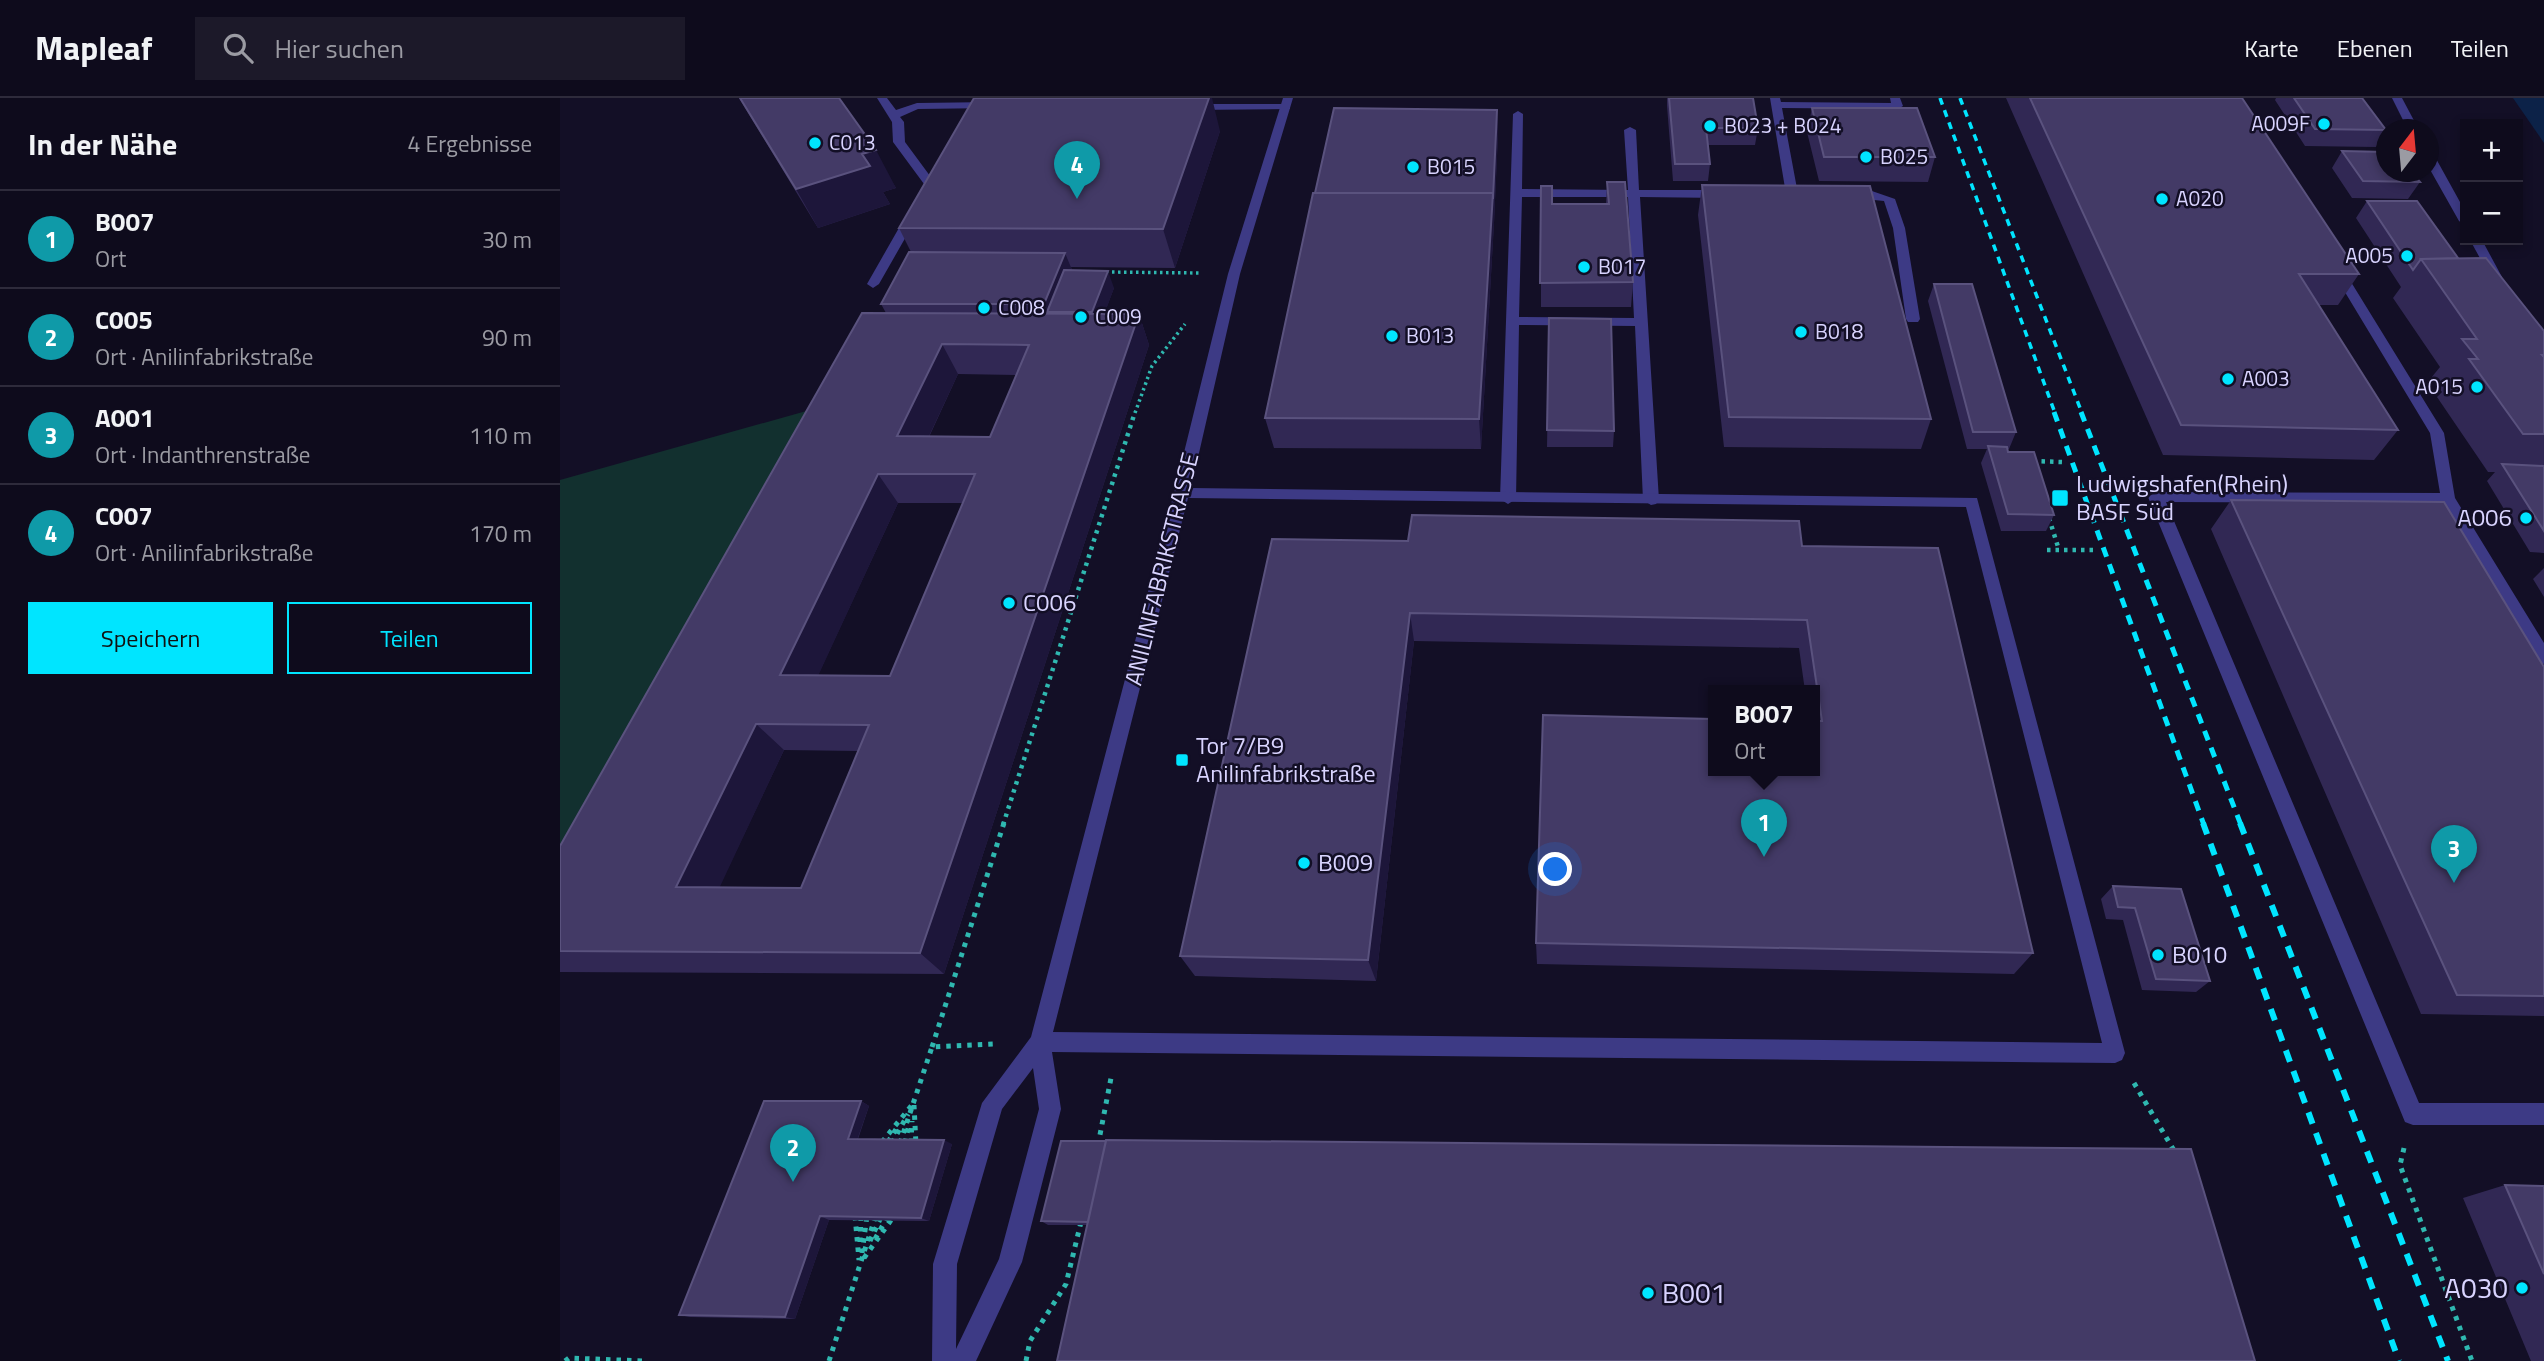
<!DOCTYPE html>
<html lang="de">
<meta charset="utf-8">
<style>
:root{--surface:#0e0b1c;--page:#1c1929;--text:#f1f3f6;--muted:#9b9ba3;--line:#2e2b3b;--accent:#00e5ff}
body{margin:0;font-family:"Titillium Web",sans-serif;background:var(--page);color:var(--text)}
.controls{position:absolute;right:21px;top:21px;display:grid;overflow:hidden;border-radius:0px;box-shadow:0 4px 10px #0003}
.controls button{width:63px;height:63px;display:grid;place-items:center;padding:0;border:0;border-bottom:2px solid var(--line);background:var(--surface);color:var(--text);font:35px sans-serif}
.compass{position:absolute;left:1816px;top:21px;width:63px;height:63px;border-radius:50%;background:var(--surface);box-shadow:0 4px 10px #0003;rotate:16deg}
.you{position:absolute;left:996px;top:772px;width:24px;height:24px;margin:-18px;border:5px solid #fff;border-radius:50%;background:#1a73e8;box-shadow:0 0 0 10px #1a73e833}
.badge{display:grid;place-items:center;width:46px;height:46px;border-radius:50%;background:var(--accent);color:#fff;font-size:23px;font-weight:700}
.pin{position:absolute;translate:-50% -58px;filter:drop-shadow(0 2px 4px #0008)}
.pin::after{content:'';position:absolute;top:37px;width:24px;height:21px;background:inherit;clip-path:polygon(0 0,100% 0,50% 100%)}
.popup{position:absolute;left:1148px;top:587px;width:112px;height:91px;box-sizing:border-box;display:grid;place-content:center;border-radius:0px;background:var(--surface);filter:drop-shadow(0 2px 5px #0005);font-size:23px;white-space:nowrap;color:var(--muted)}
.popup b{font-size:26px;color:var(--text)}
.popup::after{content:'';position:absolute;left:50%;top:100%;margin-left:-14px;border:14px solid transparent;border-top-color:var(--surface)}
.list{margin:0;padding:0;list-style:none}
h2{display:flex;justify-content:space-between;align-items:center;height:91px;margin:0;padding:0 28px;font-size:30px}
h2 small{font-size:23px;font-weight:400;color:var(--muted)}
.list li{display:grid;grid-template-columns:46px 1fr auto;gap:21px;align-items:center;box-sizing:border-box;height:98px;padding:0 28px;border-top:2px solid var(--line)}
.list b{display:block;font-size:26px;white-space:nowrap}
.list p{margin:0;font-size:23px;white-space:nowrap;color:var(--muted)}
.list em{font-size:23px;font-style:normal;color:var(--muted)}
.actions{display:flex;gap:14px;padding:21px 28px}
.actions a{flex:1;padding:16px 0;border:2px solid var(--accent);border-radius:0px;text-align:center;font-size:24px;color:var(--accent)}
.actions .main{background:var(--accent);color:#111}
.icon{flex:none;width:38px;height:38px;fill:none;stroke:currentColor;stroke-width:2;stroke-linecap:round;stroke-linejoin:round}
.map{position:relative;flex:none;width:1984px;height:1263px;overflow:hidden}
header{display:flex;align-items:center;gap:42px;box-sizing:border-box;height:98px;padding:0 35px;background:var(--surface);border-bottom:2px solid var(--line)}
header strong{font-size:33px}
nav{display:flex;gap:38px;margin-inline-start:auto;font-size:24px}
.search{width:490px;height:63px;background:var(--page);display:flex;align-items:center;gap:18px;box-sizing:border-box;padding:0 24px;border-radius:0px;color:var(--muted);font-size:26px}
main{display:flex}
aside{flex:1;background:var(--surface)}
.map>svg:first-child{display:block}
</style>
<header>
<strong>Mapleaf</strong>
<div class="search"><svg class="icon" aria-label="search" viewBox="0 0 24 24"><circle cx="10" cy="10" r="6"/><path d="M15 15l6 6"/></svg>Hier suchen</div>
<nav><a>Karte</a><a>Ebenen</a><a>Teilen</a></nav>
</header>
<main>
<aside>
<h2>In der Nähe<small>4 Ergebnisse</small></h2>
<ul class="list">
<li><span class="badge" style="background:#0f9aa8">1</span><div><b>B007</b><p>Ort</p></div><em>30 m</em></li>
<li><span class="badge" style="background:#0f9aa8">2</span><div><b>C005</b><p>Ort · Anilinfabrikstraße</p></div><em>90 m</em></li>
<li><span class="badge" style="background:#0f9aa8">3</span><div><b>A001</b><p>Ort · Indanthrenstraße</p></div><em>110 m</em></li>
<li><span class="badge" style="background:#0f9aa8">4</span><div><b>C007</b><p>Ort · Anilinfabrikstraße</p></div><em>170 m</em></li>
</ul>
<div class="actions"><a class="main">Speichern</a><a>Teilen</a></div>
</aside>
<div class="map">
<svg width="1984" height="1263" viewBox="0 0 1984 1263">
<rect width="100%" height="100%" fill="#130f26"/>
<path fill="#12302f" d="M 257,310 L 0,777 L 0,382 Z"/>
<path fill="#0c2248" d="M 1953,0 L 1984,0 L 1984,45 Z"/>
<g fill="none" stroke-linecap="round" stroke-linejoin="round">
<path stroke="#2fb8b0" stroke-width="3.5" stroke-dasharray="2.5 3.5" stroke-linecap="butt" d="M 546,174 L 642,175
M 575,315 L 592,268 L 625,226"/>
<path stroke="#2fb8b0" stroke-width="4.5" stroke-dasharray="3.5 5" stroke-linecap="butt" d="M 1473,363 L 1502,364
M 1489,420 L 1499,452
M 1487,452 L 1533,452
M 443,727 L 575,314"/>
<path stroke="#2fb8b0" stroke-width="5" stroke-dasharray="4.5 6" stroke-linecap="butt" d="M 372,949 L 444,725
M 1574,985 L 1616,1056
M 354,1007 L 356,1047
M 322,1044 L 352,1007
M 328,1044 L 338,1028
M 332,1045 L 348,1016
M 340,1045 L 372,949 L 433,946
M 345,1045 L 349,1026
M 351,1045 L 352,1023
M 538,1047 L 551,980
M 1844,1050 L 1840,1067 L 1912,1263
M 295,1118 L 299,1162
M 315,1141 L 328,1118
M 310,1143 L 321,1119
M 300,1144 L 301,1118
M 302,1155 L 307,1118
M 304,1160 L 334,1118
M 5,1263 L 9,1260 L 85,1263
M 269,1263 L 316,1117
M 466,1263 L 470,1243 L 506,1186 L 521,1124"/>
<path fill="#3d3a85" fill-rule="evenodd" d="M 317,0 L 327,0 L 336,12 L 357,5 L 434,4 L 439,7 L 434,10 L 358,11 L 340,19 L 344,24 L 345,44 L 376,86 L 319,186 L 313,190 L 307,186 L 364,86 L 333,44 L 332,24 Z
M 1210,0 L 1220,0 L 1221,4 L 1331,5 L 1330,0 L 1340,0 L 1343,8 L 1338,11 L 1222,10 L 1238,96 L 1232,100 L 1226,96 Z
M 726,6 L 730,7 L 730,11 L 630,12 L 625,9 L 630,6 Z
M 958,13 L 963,16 L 962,91 L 1068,92 L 1064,32 L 1070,29 L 1076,32 L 1079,92 L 1162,92 L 1168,96 L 1162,100 L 1080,99 L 1099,402 L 1096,406 L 1091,407 L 1083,402 L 1075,228 L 959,227 L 956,401 L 948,406 L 940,401 L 953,16 ZM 962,99 L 1068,99 L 1074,220 L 959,219 Z
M 1288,92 L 1309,92 L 1335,101 L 1345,130 L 1360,221 L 1358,224 L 1348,224 L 1346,221 L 1333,130 L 1324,103 L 1284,99 L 1284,93 Z"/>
<path fill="#3d3a85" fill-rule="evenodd" d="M 723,0 L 733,0 L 680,176 L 631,390 L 1417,400 L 1565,955 L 1562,962 L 1555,965 L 492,954 L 501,1011 L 462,1164 L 416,1263 L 372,1263 L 373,1166 L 422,1005 L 471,939 L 614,395 L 668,176 ZM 628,400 L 1406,409 L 1542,945 L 493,934 ZM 473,970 L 479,1011 L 439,1161 L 396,1251 L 397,1166 L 442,1011 Z
M 1832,0 L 1842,0 L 1859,32 L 1848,32 Z
M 1868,54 L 1874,57 L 1905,113 L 1905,127 L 1899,123 L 1868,68 Z
M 1910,142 L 1922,142 L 1942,179 L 1940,182 L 1932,182 Z
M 1777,167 L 1783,171 L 1884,335 L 1895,400 L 1984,545 L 1984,566 L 1978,564 L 1884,405 L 1606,404 L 1859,1005 L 1984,1005 L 1984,1027 L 1853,1027 L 1845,1024 L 1588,399 L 1596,394 L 1880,395 L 1870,335 L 1771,171 Z"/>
<path stroke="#00e5ff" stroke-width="3.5" stroke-dasharray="7 6" stroke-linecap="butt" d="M 1380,0 L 1495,315
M 1400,0 L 1522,315"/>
<path stroke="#00e5ff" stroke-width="5" stroke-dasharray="10 8" stroke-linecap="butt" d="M 1494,314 L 1644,727
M 1521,314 L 1681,727"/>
<path stroke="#00e5ff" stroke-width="6" stroke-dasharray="12 10" stroke-linecap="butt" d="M 1643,725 L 1839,1263
M 1680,725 L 1888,1263"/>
</g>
<path fill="#312854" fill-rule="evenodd" d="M 179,0 L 279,0 L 336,90 L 323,94 L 330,106 L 258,130 Z
M 1107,0 L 1193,0 L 1198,30 L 1195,47 L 1148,47 L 1150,66 L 1148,83 L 1113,83 L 1107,8 Z
M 1446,0 L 1682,0 L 1799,176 L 1778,207 L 1759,207 L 1838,332 L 1814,362 L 1603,357 Z
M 1716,0 L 1802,0 L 1826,32 L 1816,49 L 1745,48 L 1715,2 Z
M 1252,10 L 1375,59 L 1368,84 L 1259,83 L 1247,34 Z
M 937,12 L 938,36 L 934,125 L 921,351 L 714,350 L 705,320 L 755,95 Z
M 660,33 L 615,170 L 511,169 L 512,172 L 554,190 L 544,216 L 579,216 L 589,247 L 384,876 L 0,874 L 0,748 L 326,215 L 321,206 L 351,154 L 339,130 ZM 398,276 L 456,277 L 430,339 L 369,339 ZM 338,405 L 403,405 L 330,578 L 258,577 ZM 224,652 L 298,653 L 241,790 L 159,789 Z
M 1782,53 L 1860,84 L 1848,101 L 1792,100 L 1772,70 Z
M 1047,84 L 1073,184 L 1071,209 L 981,209 L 981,88 L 992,106 L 1046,106 Z
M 1142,87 L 1371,321 L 1361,351 L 1164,349 L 1138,117 Z
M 1807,103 L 1898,160 L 1984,233 L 1984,455 L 1970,454 L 1927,383 L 1935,374 L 1928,374 L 1877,299 L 1882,294 L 1871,280 L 1880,269 L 1833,200 L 1841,189 L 1796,120 Z
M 1374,186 L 1456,334 L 1449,351 L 1447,351 L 1448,354 L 1494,417 L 1486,433 L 1441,433 L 1421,365 L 1427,351 L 1407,351 L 1368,203 Z
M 989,220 L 1054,333 L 1053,349 L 987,349 Z
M 1671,402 L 1984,569 L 1984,918 L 1861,916 L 1651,431 Z
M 712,441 L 1242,448 L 1473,855 L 1454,876 L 977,866 L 976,845 L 1255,673 L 1255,593 L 1245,593 L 1239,550 L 854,543 L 816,883 L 635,878 L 620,858 Z
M 1984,470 L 1984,499 L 1973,481 Z
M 1553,788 L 1650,883 L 1636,894 L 1582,892 L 1563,822 L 1546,821 L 1541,801 Z
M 301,1003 L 309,1008 L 298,1041 L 392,1046 L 369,1123 L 269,1122 L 235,1221 L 130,1219 L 119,1217 Z
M 546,1043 L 527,1127 L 488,1127 L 481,1123 Z
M 1945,1087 L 1984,1088 L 1984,1263 L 1971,1263 L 1903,1100 Z"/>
<path fill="#1d163a" d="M 649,0 L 652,0 L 660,33 L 615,170 L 603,131 Z
M 937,12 L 938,36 L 934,125 L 921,351 L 919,321 Z
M 316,52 L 336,90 L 323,94 L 330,106 L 258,130 L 236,91 L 302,56 Z
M 505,155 L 515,179 L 487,214 L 484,206 Z
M 548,173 L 554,190 L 539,231 L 532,214 Z
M 579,216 L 589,247 L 384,876 L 360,855 Z
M 382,246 L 398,276 L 355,368 L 337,338 Z
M 318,376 L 338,405 L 246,604 L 220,577 Z
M 850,515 L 854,543 L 816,883 L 808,862 Z
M 196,626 L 224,652 L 149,812 L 116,789 Z
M 301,1003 L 309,1008 L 296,1045 L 288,1041 Z
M 384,1042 L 392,1046 L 369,1123 L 361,1120 Z
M 260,1118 L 269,1122 L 235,1221 L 225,1219 Z"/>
<path fill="#433a66" stroke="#5a527e" stroke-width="2" fill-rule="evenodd" d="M 180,0 L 279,0 L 316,52 L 302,56 L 310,68 L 236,91 Z
M 414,0 L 649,0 L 603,131 L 339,130 Z
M 1109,0 L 1193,0 L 1198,30 L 1146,30 L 1150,66 L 1115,66 Z
M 1470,0 L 1682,0 L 1799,176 L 1739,176 L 1838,332 L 1621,327 Z
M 1734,0 L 1802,0 L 1826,32 L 1755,31 Z
M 774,10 L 937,12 L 933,101 L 933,95 L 755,95 Z
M 1252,10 L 1357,10 L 1375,59 L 1264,59 Z
M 1782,53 L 1826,54 L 1826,74 L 1852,74 L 1860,84 L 1803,83 Z
M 1047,84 L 1065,84 L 1073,184 L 980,185 L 981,88 L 992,88 L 992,106 L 1049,106 Z
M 1142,87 L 1310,88 L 1371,321 L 1169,319 Z
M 753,95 L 933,95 L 919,321 L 705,320 Z
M 1807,103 L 1857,103 L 1898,160 L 1861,161 L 1853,172 Z
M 349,154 L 505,155 L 484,206 L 321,206 Z
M 1926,160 L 1984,233 L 1984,257 L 1982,257 L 1984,259 L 1984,336 L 1963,336 L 1909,261 L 1918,261 L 1902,241 L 1917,241 L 1861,161 Z
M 504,172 L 548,173 L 532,214 L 487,214 Z
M 1374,186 L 1412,186 L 1456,334 L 1413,334 Z
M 302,215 L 579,216 L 360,855 L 0,853 L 0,748 ZM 382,246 L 469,247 L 430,339 L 337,338 ZM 318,376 L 415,376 L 330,578 L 220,577 ZM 196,626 L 309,627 L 241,790 L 116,789 Z
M 989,220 L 1051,221 L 1054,333 L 987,332 Z
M 1428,348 L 1447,349 L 1448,354 L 1474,354 L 1494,417 L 1448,416 Z
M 1942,366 L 1984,368 L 1984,433 Z
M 1671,402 L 1884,404 L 1984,569 L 1984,898 L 1897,897 Z
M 852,417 L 1239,423 L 1242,448 L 1378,450 L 1473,855 L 976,845 L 983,617 L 1153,621 L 1153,673 L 1255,673 L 1255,623 L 1262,623 L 1247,522 L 850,515 L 808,862 L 620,858 L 712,441 L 848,443 Z
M 1553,788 L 1621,791 L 1650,883 L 1596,881 L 1575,810 L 1558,809 Z
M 204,1003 L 301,1003 L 288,1041 L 384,1042 L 361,1120 L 260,1118 L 225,1219 L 119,1217 Z
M 546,1042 L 1631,1051 L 1695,1263 L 497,1263 Z
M 501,1043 L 546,1043 L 528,1124 L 481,1123 Z
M 1945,1087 L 1984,1088 L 1984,1176 Z"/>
<g fill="#00e5ff" stroke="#130f26" stroke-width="2.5">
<circle cx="1764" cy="26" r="7"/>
<circle cx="1150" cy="28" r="7"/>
<circle cx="255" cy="45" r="7"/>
<circle cx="1306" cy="59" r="7"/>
<circle cx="853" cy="69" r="7"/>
<circle cx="1602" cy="101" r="7"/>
<circle cx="1847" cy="158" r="7"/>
<circle cx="1024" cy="169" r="7"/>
<circle cx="424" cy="210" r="7"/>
<circle cx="521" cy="219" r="7"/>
<circle cx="1241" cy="234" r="7"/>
<circle cx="832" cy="238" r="7"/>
<circle cx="1668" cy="281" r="7"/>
<circle cx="1917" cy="289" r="7"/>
<rect x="1491" y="391" width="18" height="18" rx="3.5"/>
<circle cx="1966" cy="420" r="7"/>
<circle cx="449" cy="505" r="7"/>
<rect x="615" y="655" width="14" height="14" rx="3.5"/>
<circle cx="744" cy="765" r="7"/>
<circle cx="1598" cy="857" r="7"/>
<circle cx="1962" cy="1190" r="7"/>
<circle cx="1088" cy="1195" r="7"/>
</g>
<g text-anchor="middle" stroke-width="5" stroke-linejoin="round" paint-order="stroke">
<g font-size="21" fill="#d9d4ff" stroke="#130f26" text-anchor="start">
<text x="1750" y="33" text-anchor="end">A009F</text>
<text x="1164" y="35">B023 + B024</text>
<text x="269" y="52">C013</text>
<text x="1320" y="66">B025</text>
<text x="867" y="76">B015</text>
<text x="1616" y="108">A020</text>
<text x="1833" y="165" text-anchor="end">A005</text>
<text x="1038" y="176">B017</text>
<text x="438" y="217">C008</text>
<text x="535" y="226">C009</text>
<text x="1255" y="241">B018</text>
<text x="846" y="245">B013</text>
<text x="1682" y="288">A003</text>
<text x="1903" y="296" text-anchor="end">A015</text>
</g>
<g font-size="24" fill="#d9d4ff" stroke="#130f26" text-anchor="start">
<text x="1516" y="394">Ludwigshafen(Rhein)<tspan x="1516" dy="28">BASF Süd</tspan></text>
<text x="1952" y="428" text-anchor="end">A006</text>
<text x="463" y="513">C006</text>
<text x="636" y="656">Tor 7/B9<tspan x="636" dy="28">Anilinfabrikstraße</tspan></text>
<text x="758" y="773">B009</text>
<text x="1612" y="865">B010</text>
</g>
<g font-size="24" fill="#d9d4ff" stroke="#130f26">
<text transform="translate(602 471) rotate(-76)" y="8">ANILINFABRIKSTRASSE</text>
</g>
<g font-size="28" fill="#d9d4ff" stroke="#130f26" text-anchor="end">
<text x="1948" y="1200">A030</text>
<text x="1102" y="1205" text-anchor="start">B001</text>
</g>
</g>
</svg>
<div class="controls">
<button>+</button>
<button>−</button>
</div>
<svg class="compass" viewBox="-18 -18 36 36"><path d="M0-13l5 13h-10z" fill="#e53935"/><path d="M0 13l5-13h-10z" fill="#9b9ba3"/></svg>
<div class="you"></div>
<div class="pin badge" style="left:1204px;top:759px;background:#0f9aa8">1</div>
<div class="popup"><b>B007</b>Ort</div>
<div class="pin badge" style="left:233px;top:1084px;background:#0f9aa8">2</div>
<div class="pin badge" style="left:1894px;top:785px;background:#0f9aa8">3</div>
<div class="pin badge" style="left:517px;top:101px;background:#0f9aa8">4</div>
</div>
</main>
